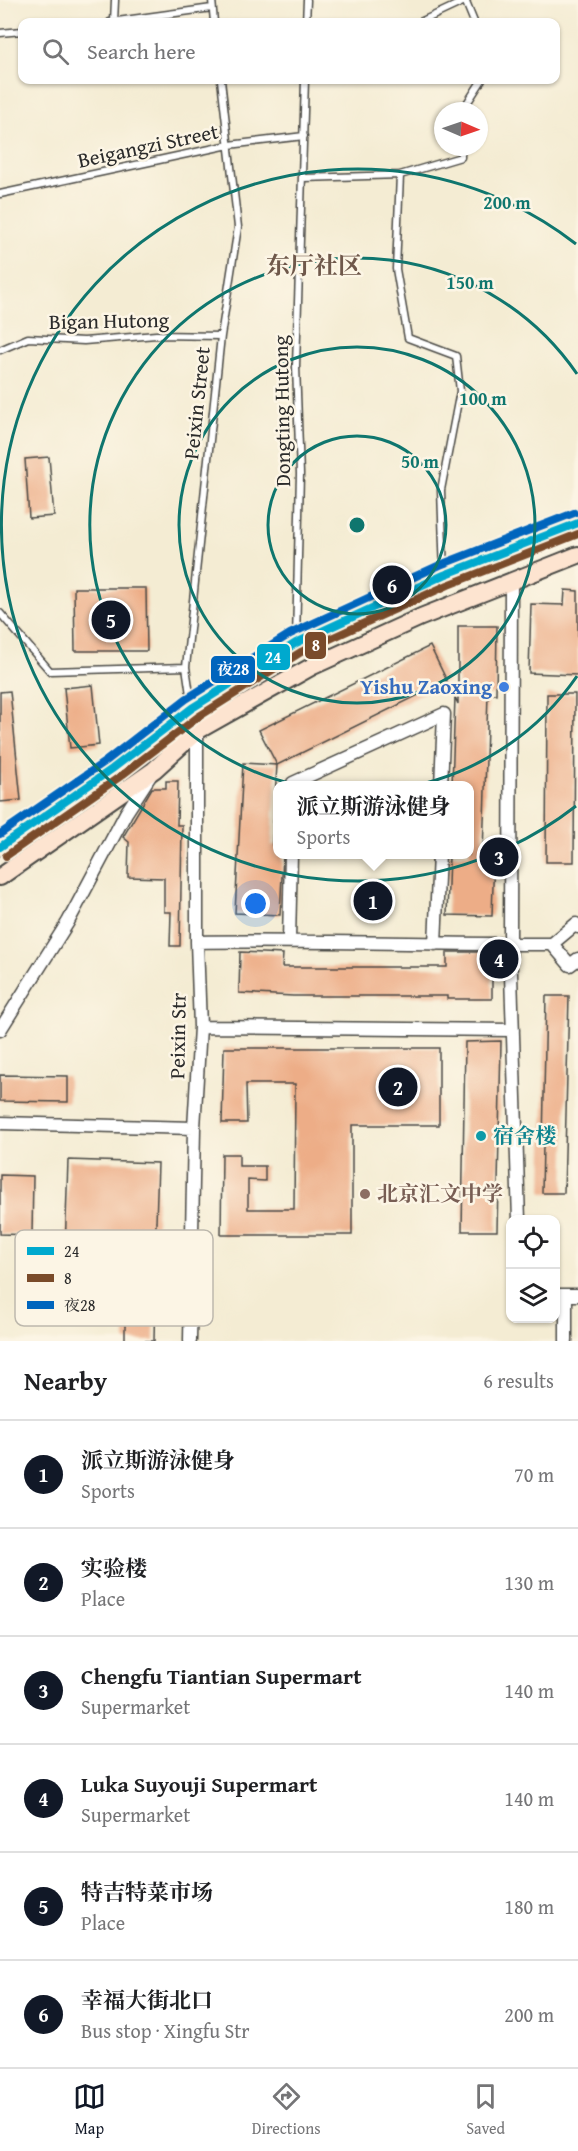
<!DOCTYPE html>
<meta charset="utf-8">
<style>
:root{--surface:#fff;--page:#f6f6f6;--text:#202124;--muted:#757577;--line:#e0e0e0;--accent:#111827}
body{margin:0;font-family:"Gentium Book Plus","Noto Serif SC",serif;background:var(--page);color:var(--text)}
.controls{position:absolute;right:18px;bottom:18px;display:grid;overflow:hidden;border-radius:12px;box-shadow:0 2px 4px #0004}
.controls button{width:54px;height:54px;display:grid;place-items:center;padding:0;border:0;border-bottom:2px solid var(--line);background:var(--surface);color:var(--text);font:30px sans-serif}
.compass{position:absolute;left:434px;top:102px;width:54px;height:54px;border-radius:50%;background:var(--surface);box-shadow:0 2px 4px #0004;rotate:92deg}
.you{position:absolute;left:256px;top:904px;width:21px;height:21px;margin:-15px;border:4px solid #fff;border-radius:50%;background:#1a73e8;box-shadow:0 0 0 9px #1a73e833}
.badge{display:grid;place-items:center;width:39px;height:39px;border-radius:50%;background:var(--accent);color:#fff;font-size:20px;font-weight:700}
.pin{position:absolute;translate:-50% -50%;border:3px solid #fff;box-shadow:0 2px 6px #0006}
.popup{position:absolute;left:273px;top:781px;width:201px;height:78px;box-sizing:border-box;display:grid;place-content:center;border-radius:12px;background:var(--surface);filter:drop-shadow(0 2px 4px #0005);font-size:20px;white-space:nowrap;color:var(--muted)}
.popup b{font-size:22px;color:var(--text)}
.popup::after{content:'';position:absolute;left:50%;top:100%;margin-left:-12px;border:12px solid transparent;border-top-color:var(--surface)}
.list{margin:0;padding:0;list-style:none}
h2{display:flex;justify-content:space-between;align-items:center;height:78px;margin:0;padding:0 24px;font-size:26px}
h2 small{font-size:20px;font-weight:400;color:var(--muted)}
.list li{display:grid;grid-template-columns:39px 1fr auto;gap:18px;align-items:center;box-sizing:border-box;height:108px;padding:0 24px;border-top:2px solid var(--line)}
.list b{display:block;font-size:22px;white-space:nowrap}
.list p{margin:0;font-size:20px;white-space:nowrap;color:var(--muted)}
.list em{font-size:20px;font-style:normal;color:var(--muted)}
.icon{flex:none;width:33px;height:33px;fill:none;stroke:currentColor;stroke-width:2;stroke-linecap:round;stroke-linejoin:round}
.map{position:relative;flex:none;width:578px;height:1341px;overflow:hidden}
.search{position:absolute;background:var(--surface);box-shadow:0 2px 4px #0004;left:18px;right:18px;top:18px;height:66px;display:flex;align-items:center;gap:15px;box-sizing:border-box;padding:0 21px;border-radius:12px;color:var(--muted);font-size:22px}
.sheet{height:726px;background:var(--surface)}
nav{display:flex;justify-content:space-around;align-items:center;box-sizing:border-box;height:84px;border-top:2px solid var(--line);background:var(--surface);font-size:16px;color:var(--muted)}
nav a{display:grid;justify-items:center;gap:3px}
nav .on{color:var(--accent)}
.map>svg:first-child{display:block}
</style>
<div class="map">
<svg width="578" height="1341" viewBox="0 0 578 1341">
<rect width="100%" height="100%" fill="#fcf5e5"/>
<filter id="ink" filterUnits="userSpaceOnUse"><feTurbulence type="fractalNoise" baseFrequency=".0167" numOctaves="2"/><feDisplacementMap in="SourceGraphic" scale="12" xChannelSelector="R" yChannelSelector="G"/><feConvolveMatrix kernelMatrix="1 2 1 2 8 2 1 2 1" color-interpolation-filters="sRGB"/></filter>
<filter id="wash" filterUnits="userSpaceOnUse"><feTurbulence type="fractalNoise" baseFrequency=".008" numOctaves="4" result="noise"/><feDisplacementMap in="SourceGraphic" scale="24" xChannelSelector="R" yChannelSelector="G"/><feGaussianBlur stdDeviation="1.35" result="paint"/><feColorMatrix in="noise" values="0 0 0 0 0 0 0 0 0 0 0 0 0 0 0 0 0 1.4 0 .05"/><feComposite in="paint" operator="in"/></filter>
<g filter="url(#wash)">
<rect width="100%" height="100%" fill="#f4ecd3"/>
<g id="blocks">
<path fill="#edad87" d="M 49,457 L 54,516 L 29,518 L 25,459 Z
M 74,588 L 146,588 L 147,651 L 75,651 Z
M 565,590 L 578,591 L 578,675 L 529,673 L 531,604 L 564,605 Z
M 458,626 L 497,626 L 496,694 L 488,694 L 483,854 L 494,854 L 492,916 L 447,915 L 449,855 L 469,855 L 469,786 L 452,786 L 455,697 L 458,704 Z
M 430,646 L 447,681 L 277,765 L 259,730 Z
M 93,685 L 99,745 L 70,748 L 64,688 Z
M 10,691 L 21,800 L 0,802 L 0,692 Z
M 547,694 L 575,694 L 574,862 L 546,862 Z
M 243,763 L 277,765 L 272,845 L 277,845 L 277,855 L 283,855 L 280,915 L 235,913 Z
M 166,781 L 178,781 L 177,825 L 182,825 L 180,946 L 170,946 L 171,912 L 164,912 L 164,878 L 128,877 L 129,842 L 123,837 L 152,788 L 166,788 Z
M 240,952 L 283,954 L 282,967 L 447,967 L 447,952 L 492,952 L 492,999 L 447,999 L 447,996 L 293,996 L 239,993 Z
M 546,996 L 569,996 L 564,1193 L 542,1193 Z
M 501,1041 L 497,1231 L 462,1231 L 465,1042 Z
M 224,1048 L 439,1048 L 439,1125 L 352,1125 L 352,1235 L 221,1235 L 222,1154 L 239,1154 L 239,1166 L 265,1166 L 265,1181 L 248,1180 L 248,1209 L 294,1209 L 295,1084 L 246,1084 L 247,1123 L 222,1123 Z
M 0,1075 L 68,1076 L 68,1102 L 0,1101 Z
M 68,1160 L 158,1163 L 155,1254 L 65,1251 Z
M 0,1175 L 33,1176 L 32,1235 L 0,1234 Z
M 125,1288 L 155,1289 L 154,1341 L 125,1341 Z"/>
</g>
</g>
<g filter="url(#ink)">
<use href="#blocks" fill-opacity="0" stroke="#494844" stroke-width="1.5"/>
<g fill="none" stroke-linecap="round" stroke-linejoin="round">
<g stroke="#494844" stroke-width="9">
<path id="service" d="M 212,0 L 214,22
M 465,0 L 474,22
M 110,22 L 212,8
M 114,22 L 115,0
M 306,22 L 307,0
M 420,22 L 467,0
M 0,33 L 22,31
M 462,111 L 482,80
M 400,175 L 396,269 L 408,338 L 456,356 L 460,391 L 441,490 L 444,574
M 303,178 L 400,175 L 461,157 L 461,147
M 0,194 L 229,145 L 304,136
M 0,350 L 28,338 L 84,341 L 156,335 L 221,336
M 0,613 L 50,671 L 186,667
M 296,640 L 300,474 L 296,366 L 305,80
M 197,731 L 192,708 L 186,667 L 221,336 L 238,227 L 221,80"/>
</g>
<g stroke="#494844" stroke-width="15">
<path id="minor" d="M 511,580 L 510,944 L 519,1220
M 293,786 L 293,783 L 444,714 L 441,786
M 578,927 L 576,924 L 552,944 L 570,965 L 578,959
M 289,940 L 291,854
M 197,942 C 315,940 434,945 552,944
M 435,944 L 439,854
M 200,1027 L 513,1030
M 0,1030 L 68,922 L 126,813 L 150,776
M 0,1123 L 194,1128
M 556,1295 L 578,1295
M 190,1341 L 194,1128 L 200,1027 L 197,942 L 197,731
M 566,1341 L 566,1295"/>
</g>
<g stroke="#494844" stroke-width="20">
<path id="secondary" d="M 0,847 L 112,769 L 192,708 L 296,643 L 444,575 L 578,523
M 0,877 L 154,770 L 197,731 L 311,667 L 421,617 L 578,555"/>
</g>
<use href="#service" stroke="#fff" stroke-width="6"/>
<use href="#minor" stroke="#fff" stroke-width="12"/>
<use href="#secondary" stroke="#fde4d0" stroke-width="16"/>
<g stroke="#fcf5e5" stroke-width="12">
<path id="bus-1" d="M 0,847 L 112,769 L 192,708 L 296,643 L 444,575 L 578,523"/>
</g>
<g stroke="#fcf5e5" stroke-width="12">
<path id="bus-2" d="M 6,856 L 118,778 L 198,717 L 301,652 L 448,585 L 578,534"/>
</g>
<g stroke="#fcf5e5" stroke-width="12">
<path id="bus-3" d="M 0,834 L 106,761 L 186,699 L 290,634 L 440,565 L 574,513"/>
</g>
<use href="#bus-1" stroke="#00a9ce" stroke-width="8"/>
<use href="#bus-2" stroke="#7a4b2a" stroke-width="8"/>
<use href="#bus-3" stroke="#0065bd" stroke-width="8"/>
</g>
</g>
<g fill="none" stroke="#0f766e" stroke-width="3">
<circle cx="357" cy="525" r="89"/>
<circle cx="357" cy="525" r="178"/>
<path d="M577 676A267 267 0 1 1 577 374"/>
<path d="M576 806A356 356 0 1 1 576 244"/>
</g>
<circle fill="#3f7fe0" stroke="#fcf5e5" stroke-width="2" cx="504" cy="687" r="6"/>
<circle fill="#0f9aa8" stroke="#fcf5e5" stroke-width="2" cx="481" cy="1136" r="6"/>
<circle fill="#8d6e63" stroke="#fcf5e5" stroke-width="2" cx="365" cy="1194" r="6"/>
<g text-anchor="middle" stroke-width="5" stroke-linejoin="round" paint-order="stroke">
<g font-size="21" fill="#2b2b2b" stroke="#fcf5e5">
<text transform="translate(148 146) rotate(-12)" y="7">Beigangzi Street</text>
<text transform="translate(109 321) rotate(-1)" y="7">Bigan Hutong</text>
<text transform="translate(197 403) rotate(-84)" y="7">Peixin Street</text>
<text transform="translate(282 411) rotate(-91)" y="7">Dongting Hutong</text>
<text transform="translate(178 1036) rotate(-89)" y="7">Peixin Str</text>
</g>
<g font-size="21" font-weight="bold" fill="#366cbe" stroke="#fcf5e5" text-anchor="end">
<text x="492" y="694">Yishu Zaoxing</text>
</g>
<g font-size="21" font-weight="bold" fill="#0d838f" stroke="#fcf5e5" text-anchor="start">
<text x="493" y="1143">宿舍楼</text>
</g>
<g font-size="21" font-weight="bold" fill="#785e54" stroke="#fcf5e5" text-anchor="start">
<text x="377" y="1201">北京汇文中学</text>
</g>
<g font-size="24" font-weight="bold" fill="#6f584b" stroke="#fcf5e5">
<text x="314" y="274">东厅社区</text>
</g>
</g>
<rect x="15" y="1230" width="198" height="96" rx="9" fill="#fcf5e5" stroke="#bdb8ad" stroke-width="1.5"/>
<rect x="27" y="1247" width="27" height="8" fill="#00a9ce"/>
<rect x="27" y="1274" width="27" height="8" fill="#7a4b2a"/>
<rect x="27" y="1301" width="27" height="8" fill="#0065bd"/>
<g font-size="16" fill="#2b2b2b">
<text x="64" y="1257">24</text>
<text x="64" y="1284">8</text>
<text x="64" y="1311">夜28</text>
</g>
<circle cx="357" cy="525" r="9" fill="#0f766e" stroke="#fcf5e5" stroke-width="3"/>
<g font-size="18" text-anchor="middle" font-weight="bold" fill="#0f766e" stroke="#fcf5e5" stroke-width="5" stroke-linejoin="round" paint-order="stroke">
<text x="507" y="209">200 m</text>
<text x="470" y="289">150 m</text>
<text x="483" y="405">100 m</text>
<text x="420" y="468">50 m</text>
</g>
<g stroke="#fcf5e5" stroke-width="2">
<rect x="304" y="631" width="23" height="29" rx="6" fill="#7a4b2a"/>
<rect x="256" y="643" width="35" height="28" rx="6" fill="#00a9ce"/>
<rect x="210" y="655" width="46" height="29" rx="6" fill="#0065bd"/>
</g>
<g font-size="16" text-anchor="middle" font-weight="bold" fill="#fff">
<text x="316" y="651">8</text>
<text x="273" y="663">24</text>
<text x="233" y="675">夜28</text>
</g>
</svg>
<div class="controls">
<button><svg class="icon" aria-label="locate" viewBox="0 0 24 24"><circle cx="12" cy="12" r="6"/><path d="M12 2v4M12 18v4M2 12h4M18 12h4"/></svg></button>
<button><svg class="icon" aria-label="layers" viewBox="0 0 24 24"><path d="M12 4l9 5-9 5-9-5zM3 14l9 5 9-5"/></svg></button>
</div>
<svg class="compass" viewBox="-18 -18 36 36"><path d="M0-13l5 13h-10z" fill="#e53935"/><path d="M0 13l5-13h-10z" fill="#757577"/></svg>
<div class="you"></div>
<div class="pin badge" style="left:373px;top:901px">1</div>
<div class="popup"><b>派立斯游泳健身</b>Sports</div>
<div class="pin badge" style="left:398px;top:1087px">2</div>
<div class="pin badge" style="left:499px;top:857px">3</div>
<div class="pin badge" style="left:499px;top:959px">4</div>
<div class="pin badge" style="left:111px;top:620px">5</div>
<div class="pin badge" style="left:392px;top:585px">6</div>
<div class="search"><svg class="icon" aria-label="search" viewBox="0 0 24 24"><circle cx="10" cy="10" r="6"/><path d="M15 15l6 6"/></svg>Search here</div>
</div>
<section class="sheet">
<h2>Nearby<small>6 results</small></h2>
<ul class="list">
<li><span class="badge">1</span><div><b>派立斯游泳健身</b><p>Sports</p></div><em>70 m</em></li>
<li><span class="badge">2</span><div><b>实验楼</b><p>Place</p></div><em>130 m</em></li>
<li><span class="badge">3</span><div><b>Chengfu Tiantian Supermart</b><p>Supermarket</p></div><em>140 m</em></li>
<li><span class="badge">4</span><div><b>Luka Suyouji Supermart</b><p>Supermarket</p></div><em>140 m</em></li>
<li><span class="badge">5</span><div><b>特吉特菜市场</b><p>Place</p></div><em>180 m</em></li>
<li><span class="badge">6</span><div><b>幸福大街北口</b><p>Bus stop · Xingfu Str</p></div><em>200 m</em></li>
</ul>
</section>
<nav>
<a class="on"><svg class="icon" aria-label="map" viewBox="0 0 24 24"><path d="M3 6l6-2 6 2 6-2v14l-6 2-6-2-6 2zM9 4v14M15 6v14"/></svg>Map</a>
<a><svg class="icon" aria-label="directions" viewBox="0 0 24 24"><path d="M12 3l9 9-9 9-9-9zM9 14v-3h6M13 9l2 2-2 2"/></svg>Directions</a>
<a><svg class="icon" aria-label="saved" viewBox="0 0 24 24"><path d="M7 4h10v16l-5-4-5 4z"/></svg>Saved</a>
</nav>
